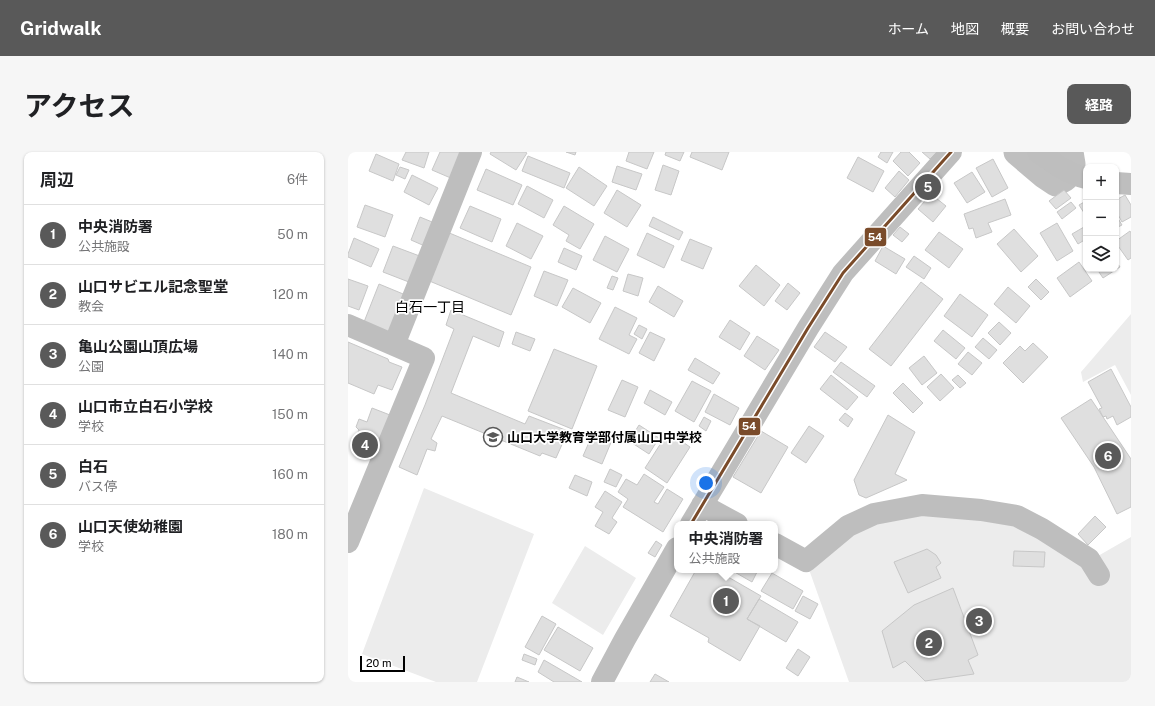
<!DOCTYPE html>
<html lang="ja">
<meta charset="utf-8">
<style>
:root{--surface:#fff;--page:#f6f6f6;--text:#202124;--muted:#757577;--line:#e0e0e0;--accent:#595959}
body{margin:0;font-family:"Public Sans","Noto Sans JP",sans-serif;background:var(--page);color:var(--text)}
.controls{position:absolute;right:12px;top:12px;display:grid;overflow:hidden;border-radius:8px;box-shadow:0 1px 3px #0004}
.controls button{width:36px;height:36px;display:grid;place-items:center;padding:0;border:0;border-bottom:1px solid var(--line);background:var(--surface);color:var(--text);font:20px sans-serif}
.scale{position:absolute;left:12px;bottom:10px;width:45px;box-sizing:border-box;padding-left:4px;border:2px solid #000;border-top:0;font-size:11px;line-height:14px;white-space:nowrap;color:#000;-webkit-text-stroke:3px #fff;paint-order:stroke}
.you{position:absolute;left:358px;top:331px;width:14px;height:14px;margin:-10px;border:3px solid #fff;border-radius:50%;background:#1a73e8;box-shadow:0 0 0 6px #1a73e833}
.badge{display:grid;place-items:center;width:26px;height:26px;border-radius:50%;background:var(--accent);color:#fff;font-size:13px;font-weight:700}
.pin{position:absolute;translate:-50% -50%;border:2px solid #fff;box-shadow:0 1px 4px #0006}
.popup{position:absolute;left:326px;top:369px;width:104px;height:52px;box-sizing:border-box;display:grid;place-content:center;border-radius:8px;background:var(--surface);filter:drop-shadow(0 1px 3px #0005);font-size:13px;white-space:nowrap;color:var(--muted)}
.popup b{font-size:15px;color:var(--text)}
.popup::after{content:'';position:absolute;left:50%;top:100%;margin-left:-8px;border:8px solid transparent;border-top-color:var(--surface)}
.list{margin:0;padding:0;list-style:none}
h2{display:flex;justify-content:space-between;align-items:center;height:52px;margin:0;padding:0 16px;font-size:17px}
h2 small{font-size:13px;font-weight:400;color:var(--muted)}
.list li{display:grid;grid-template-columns:26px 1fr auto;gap:12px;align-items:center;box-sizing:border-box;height:60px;padding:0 16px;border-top:1px solid var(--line)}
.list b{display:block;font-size:15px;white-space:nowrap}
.list p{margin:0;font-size:13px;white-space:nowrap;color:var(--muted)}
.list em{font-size:13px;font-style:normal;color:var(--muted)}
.icon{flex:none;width:22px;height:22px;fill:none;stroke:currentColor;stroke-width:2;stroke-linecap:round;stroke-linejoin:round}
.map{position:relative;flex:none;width:783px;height:530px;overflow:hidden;border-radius:8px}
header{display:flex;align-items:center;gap:24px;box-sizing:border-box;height:56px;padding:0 20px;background:var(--accent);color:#fff}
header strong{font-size:19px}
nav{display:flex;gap:22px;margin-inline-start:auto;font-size:14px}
.intro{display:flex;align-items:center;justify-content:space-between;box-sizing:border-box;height:96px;padding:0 24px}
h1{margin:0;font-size:28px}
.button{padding:10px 18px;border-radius:8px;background:var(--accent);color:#fff;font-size:14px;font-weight:700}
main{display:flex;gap:24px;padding:0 24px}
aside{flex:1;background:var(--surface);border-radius:8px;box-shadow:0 1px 3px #0004}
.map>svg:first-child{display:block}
</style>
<header>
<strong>Gridwalk</strong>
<nav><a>ホーム</a><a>地図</a><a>概要</a><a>お問い合わせ</a></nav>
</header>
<div class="intro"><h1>アクセス</h1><a class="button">経路</a></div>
<main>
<aside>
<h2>周辺<small>6件</small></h2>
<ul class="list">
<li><span class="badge">1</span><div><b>中央消防署</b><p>公共施設</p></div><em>50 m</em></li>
<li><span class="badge">2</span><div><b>山口サビエル記念聖堂</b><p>教会</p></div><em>120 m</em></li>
<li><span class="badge">3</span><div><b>亀山公園山頂広場</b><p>公園</p></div><em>140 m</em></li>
<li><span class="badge">4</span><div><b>山口市立白石小学校</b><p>学校</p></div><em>150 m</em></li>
<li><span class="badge">5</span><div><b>白石</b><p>バス停</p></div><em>160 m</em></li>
<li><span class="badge">6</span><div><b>山口天使幼稚園</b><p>学校</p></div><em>180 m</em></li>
</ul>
</aside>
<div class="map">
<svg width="783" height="530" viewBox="0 0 783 530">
<rect width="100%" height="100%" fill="#fff"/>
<path fill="#ececec" d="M 783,162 L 783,243 L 767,213 L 735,230 L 733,220 Z
M 76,336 L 186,382 L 129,530 L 88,530 L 14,502 Z
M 633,358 L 743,408 L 783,385 L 783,530 L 501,530 L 458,409 L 526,362 Z
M 237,394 L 288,426 L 255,483 L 204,451 Z"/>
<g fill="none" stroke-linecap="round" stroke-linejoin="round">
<path stroke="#bfbfbf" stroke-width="27" d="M 669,0 L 696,23 L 708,31 L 717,26 L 724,12 L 722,0"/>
</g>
<path fill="#dfdfdf" stroke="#c7c7c7" d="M 58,0 L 81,0 L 76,16 L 54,8 Z
M 92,0 L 116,0 L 105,27 L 84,18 Z
M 143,0 L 177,0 L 179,1 L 168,18 L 142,2 Z
M 218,0 L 228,0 L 227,3 Z
M 281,0 L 306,0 L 299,17 L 278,9 Z
M 318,0 L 336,0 L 332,9 L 317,3 Z
M 344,0 L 381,0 L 374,18 L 342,5 Z
M 533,0 L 545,0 L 539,11 L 530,5 Z
M 553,0 L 561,0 L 572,11 L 560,24 L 545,9 Z
M 574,0 L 589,0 L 582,7 Z
M 28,2 L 51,12 L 45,29 L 21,19 Z
M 180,4 L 222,21 L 216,36 L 174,19 Z
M 510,5 L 536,19 L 525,40 L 499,26 Z
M 645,7 L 660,36 L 644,45 L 628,16 Z
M 315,13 L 331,19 L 323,43 L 307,38 Z
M 269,14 L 294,22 L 288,38 L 264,30 Z
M 52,15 L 61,18 L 57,27 L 48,23 Z
M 231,15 L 259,34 L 246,54 L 218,36 Z
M 138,17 L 174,33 L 165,53 L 129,38 Z
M 551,19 L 561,28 L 547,45 L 537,36 Z
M 624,20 L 637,40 L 619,51 L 606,31 Z
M 64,23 L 90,36 L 81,53 L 56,40 Z
M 179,34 L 205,48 L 196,66 L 170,52 Z
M 269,38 L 293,53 L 279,75 L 256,61 Z
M 716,38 L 723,46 L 708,57 L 701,49 Z
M 583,42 L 598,54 L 585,70 L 570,57 Z
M 777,43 L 783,53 L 783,65 L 774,70 L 768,59 L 768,48 Z
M 657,47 L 663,63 L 640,71 L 644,80 L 628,86 L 625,76 L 621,77 L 616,62 Z
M 738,49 L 738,64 L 731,53 Z
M 723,50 L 728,56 L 714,67 L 709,60 Z
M 17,53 L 45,63 L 37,85 L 9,75 Z
M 122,54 L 153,67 L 144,90 L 112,76 Z
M 216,54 L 246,72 L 232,97 L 218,89 L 221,83 L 205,73 Z
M 768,63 L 774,73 L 768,76 Z
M 72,65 L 89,72 L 79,95 L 63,88 Z
M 305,65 L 335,80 L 331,88 L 301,74 Z
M 169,71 L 195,84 L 183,107 L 158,94 Z
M 709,71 L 725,99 L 709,109 L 692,81 Z
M 552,75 L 561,82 L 554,90 L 545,83 Z
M 736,75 L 738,78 L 738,87 L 730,92 L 724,82 Z
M 666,77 L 690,104 L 673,120 L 649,92 Z
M 782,79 L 783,81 L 783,106 L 780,108 L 768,91 L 768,89 Z
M 99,80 L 183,115 L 163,163 L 79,128 Z
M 591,80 L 615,97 L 601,116 L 577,98 Z
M 299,81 L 326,94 L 316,116 L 289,103 Z
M 257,84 L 281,97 L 269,120 L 245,108 Z
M 6,86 L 31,97 L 23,115 L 0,105 L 0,102 Z
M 342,87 L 364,96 L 355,117 L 333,108 Z
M 45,94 L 77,106 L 66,132 L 35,120 Z
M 535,94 L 557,107 L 548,122 L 527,109 Z
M 216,96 L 234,104 L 228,118 L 210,110 Z
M 566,104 L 583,116 L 576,127 L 558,115 Z
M 768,109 L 772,115 L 755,126 L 749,117 L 768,117 Z
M 731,110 L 744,129 L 722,145 L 709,126 Z
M 408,113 L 432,133 L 416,154 L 391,134 Z
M 196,119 L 220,128 L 209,154 L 186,144 Z
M 280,122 L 295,126 L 290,144 L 275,139 Z
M 264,124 L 270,126 L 265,138 L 259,136 Z
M 0,127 L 20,134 L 11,158 L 0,154 Z
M 688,127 L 701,140 L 693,148 L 680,135 Z
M 573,130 L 595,147 L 543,214 L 521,197 Z
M 440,131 L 452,141 L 439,158 L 427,149 Z
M 31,132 L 60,144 L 45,182 L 16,170 Z
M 310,134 L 335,149 L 326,165 L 301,150 Z
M 660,135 L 682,154 L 668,171 L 646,152 Z
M 225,136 L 253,151 L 242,171 L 214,155 Z
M 612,142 L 640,163 L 624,185 L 596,164 Z
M 267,155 L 289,166 L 281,183 L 289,187 L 281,202 L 251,187 Z
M 103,158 L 156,180 L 151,195 L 125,184 L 103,241 L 177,272 L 181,264 L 220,279 L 208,306 L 194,301 L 192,304 L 94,264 L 83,287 L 89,291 L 87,299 L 79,297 L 69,323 L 51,315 L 77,253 L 106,177 L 98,173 Z
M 382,168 L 402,181 L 392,198 L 371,185 Z
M 651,170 L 663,181 L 652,193 L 640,181 Z
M 291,173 L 299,177 L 294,187 L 286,182 Z
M 595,178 L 617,196 L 608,207 L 586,189 Z
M 168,180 L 187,187 L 182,199 L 164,192 Z
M 302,180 L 317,187 L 306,209 L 291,201 Z
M 477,180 L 499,195 L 487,210 L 466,195 Z
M 409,184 L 431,198 L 417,218 L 396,204 Z
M 635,186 L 649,198 L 641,207 L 627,195 Z
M 0,190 L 40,207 L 41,210 L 54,215 L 44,238 L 30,233 L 26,242 L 0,231 Z
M 685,191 L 700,205 L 675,231 L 655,211 L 672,194 L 677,199 Z
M 206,197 L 249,214 L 224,277 L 180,259 Z
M 620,200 L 634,211 L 624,223 L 610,212 Z
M 576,204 L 589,221 L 574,233 L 561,216 Z
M 347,206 L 372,221 L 365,232 L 340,218 Z
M 493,210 L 527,234 L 519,245 L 485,220 Z
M 763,217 L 783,255 L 783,265 L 769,273 L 765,264 L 759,267 L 758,264 L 755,265 L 751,257 L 754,256 L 740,230 Z
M 593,222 L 606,236 L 592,249 L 579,235 Z
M 483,223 L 510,245 L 499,258 L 472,237 Z
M 610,223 L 618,231 L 612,236 L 604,228 Z
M 274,228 L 290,235 L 277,265 L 260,258 Z
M 344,229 L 363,239 L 346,270 L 327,259 Z
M 555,231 L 575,251 L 565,261 L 545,241 Z
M 302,238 L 324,250 L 317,263 L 296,251 Z
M 366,242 L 391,256 L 382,273 L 357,260 Z
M 743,247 L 783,307 L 783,355 L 769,362 L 746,315 L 713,266 Z
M 24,256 L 42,263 L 26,301 L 5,293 L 11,278 L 8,275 L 11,267 L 19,270 Z
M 497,261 L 505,267 L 500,275 L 491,268 Z
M 540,263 L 567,280 L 547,322 L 559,328 L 518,346 L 511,343 L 506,328 Z
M 356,265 L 363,269 L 358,279 L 351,274 Z
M 291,273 L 311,286 L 301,302 L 281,289 Z
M 461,274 L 476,284 L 458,311 L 443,301 Z
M 246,279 L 264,288 L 254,312 L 235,304 Z
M 413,279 L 440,295 L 413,341 L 385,325 Z
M 320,280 L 342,295 L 319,331 L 297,316 Z
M 262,317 L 274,323 L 268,335 L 256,330 Z
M 296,322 L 316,335 L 306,350 L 310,352 L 319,337 L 335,347 L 315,380 L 275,355 L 280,347 L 270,340 L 278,327 L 289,333 Z
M 227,323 L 244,330 L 239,344 L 221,336 Z
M 257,339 L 274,350 L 264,366 L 269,370 L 261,382 L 247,374 L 255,360 L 247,355 Z
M 747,364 L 758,375 L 740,393 L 730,382 Z
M 308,389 L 314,393 L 307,405 L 300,401 Z
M 579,397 L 588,403 L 593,411 L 588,415 L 593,426 L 560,441 L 546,410 Z
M 666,399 L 697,400 L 696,415 L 665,414 Z
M 348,418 L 359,418 L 363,420 L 365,418 L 368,418 L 413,444 L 399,467 L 412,474 L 392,509 L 360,490 L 361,486 L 322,464 Z
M 383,418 L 410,418 L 404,430 Z
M 424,421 L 455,439 L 445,457 L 413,439 Z
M 605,436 L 630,503 L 620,508 L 626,522 L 577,529 L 557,509 L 545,516 L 534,479 L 566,453 Z
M 455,444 L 470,452 L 462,467 L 447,459 Z
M 411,447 L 450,470 L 438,490 L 399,467 Z
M 194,464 L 208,472 L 191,503 L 177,495 Z
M 210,475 L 245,496 L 232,519 L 196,498 Z
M 450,497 L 462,505 L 450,524 L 438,516 Z
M 176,502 L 189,507 L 187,513 L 174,508 Z
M 196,508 L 234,530 L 206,530 L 190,520 Z
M 307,522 L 321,530 L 302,530 Z
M 169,525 L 181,530 L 167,530 Z"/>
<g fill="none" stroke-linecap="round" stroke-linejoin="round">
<path stroke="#bebebe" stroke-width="22" d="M 690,0 C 705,11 720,22 738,26
M 768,31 L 783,32
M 0,173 L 76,206 L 0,390
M 46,193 L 123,0
M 354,353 L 389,372
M 343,372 L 460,176 L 495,121 L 603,0
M 427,392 L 458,409 L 500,374 L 526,362 L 574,353 L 633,358 L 669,364 L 694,377 L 741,407 L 751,423
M 254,530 L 277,487 L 329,396"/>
<g stroke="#fff" stroke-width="6">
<path id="bus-1" d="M 343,372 L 460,176 L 495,121 L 603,0"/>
</g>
<use href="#bus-1" stroke="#7a4b2a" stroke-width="3"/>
</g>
<defs>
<g id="school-ring" transform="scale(1)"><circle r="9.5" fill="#fff" stroke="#595959" stroke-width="1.5"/><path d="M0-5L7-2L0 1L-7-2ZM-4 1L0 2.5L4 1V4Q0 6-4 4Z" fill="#595959"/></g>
</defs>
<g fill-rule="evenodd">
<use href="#school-ring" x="145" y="285"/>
</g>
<g text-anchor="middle" stroke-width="3.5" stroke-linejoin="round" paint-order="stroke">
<g font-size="13" font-weight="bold" fill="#000" stroke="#fff" text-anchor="start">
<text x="159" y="290">山口大学教育学部付属山口中学校</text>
</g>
<g font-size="14" fill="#000" stroke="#fff">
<text x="82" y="160">白石一丁目</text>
</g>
</g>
<g stroke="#fff" stroke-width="1.5">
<rect x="516" y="75" width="23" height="20" rx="4" fill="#7a4b2a"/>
<rect x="390" y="265" width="23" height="19" rx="4" fill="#7a4b2a"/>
</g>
<g font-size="11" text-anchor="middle" font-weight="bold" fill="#fff">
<text x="527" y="89">54</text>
<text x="401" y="278">54</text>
</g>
</svg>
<div class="controls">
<button>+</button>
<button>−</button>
<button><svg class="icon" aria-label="layers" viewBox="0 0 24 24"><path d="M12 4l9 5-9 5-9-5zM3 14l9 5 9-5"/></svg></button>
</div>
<div class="scale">20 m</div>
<div class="you"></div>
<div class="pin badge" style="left:378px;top:449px">1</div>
<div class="popup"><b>中央消防署</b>公共施設</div>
<div class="pin badge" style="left:581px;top:491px">2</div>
<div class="pin badge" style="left:631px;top:469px">3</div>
<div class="pin badge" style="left:17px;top:293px">4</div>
<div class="pin badge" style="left:580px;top:35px">5</div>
<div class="pin badge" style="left:760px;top:304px">6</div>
</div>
</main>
